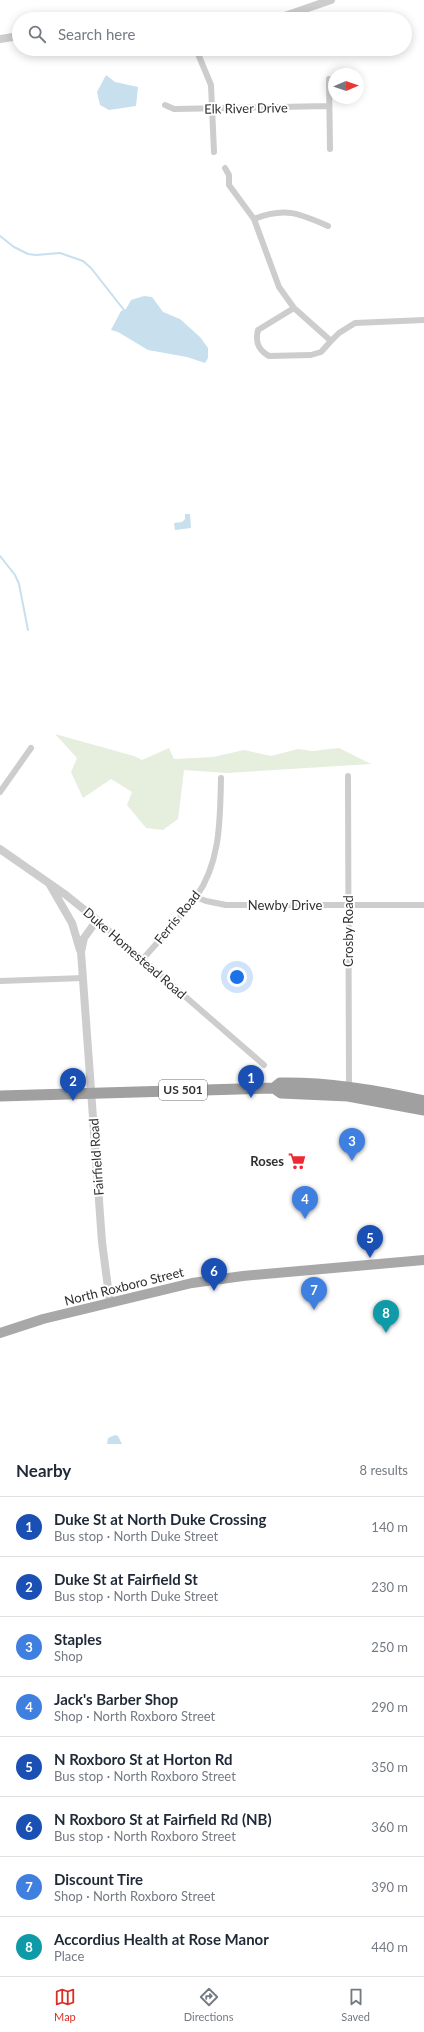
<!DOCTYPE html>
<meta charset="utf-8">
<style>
:root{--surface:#fff;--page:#f6f6f7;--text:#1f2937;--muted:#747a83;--line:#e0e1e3;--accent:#d93025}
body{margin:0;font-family:Lato,sans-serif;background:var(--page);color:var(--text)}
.compass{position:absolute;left:328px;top:68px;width:36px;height:36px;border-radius:50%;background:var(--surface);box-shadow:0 2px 10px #0003;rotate:88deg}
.you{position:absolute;left:237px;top:977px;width:14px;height:14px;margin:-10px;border:3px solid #fff;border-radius:50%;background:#1a73e8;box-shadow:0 0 0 6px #1a73e833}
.badge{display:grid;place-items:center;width:26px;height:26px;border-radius:50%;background:var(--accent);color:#fff;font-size:13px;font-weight:700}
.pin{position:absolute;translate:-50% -33px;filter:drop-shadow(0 1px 2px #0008)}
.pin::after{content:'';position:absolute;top:21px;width:14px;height:12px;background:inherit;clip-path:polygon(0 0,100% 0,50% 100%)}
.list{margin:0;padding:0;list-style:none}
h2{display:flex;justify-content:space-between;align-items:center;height:52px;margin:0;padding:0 16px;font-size:17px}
h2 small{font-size:13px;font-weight:400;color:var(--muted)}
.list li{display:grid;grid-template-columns:26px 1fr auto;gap:12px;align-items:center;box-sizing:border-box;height:60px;padding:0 16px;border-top:1px solid var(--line)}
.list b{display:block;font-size:15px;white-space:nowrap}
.list p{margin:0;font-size:13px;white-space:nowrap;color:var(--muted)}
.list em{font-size:13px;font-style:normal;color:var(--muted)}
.icon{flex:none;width:22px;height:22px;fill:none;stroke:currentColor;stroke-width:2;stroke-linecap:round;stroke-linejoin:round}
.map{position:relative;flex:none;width:424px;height:1444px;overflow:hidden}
.search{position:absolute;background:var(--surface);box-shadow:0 2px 10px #0003;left:12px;right:12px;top:12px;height:44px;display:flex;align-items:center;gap:10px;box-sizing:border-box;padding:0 14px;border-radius:22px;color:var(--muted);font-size:15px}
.sheet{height:532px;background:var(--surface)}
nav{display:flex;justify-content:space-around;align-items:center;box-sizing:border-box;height:56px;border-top:1px solid var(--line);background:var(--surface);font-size:11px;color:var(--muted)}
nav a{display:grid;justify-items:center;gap:2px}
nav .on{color:var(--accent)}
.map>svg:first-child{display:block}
</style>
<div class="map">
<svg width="424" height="1444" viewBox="0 0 424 1444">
<rect width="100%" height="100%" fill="#fff"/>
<path fill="#e6eedd" d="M 55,734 L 134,756 L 142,760 L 169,748 L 174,759 L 213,757 L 244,750 L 271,756 L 298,749 L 313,751 L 339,748 L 371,764 L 227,773 L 184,770 L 178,819 L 163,830 L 146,828 L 127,805 L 132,792 L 111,779 L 83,798 L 71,772 L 77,758 Z"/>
<path fill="#c8dfee" d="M 106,75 L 115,82 L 138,87 L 136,106 L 109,110 L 100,105 L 97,92 Z
M 144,296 L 152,297 L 163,312 L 180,319 L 200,337 L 208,348 L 208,358 L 205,363 L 187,357 L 148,350 L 118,332 L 111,330 L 121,311 L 126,309 L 131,300 Z
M 185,514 L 190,514 L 191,528 L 175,530 L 174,523 L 182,522 L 185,519 Z
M 115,1435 L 118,1436 L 122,1444 L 107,1444 L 108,1438 Z"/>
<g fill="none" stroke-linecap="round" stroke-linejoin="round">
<path stroke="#c8dfee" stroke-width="2" d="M 0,236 L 14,247 L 28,254 L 36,255 L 60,253 L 83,261 L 91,268 L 124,310
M 0,556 L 15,575 L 19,584 L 28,630"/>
<path stroke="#cdcdcd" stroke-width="6" d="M 196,49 L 211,85 L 214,152
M 329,79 L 330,149
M 165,105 L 174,109 L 329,106
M 225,168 L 229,175 L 229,185 L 254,219 L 279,287 L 294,308 L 331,341 L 339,333 L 355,323 L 424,320
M 254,219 C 285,207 299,213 328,226
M 294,308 L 258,330 C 255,342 258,350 269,356 L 311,355 L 321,352 L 331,341
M 348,776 L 349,1086
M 0,792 L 31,748
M 196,897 L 206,901 L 226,905 L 424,905
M 97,920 L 264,1065
M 142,960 C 160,939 180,919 196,897 C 221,862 220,818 221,778
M 0,981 L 83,978"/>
<path stroke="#cdcdcd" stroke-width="8" d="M 276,19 L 331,0
M 0,39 L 19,36
M 0,849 L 66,895 L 97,920 L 84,938 L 81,952 L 102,1242 L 110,1303
M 50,885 L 72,923 L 80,950"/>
<path stroke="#a8a8a8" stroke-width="10" d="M 0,1333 L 43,1319 L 192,1283 L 243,1276 L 424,1260"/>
<path stroke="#a0a0a0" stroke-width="11" d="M 274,1088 L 280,1083 C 329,1082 376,1090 424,1101
M 0,1096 L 274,1088 L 281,1093 L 348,1096 L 424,1110"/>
</g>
<defs>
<g id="supermarket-bare" transform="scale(1.38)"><path d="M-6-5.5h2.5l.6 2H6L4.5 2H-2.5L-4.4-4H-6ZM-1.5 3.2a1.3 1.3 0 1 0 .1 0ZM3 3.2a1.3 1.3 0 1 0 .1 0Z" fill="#f02834" stroke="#fff" stroke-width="2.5" paint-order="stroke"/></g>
</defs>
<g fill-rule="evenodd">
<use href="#supermarket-bare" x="297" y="1161"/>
</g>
<g text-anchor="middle" stroke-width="4" stroke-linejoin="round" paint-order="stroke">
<rect fill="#fff" stroke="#6e6e6e" stroke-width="1" x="159" y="1080" width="48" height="20" rx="3"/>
<g font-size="12" font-weight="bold" fill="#303030">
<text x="183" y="1094">US 501</text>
</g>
<g font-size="13" fill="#303030" stroke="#fff">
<text transform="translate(246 108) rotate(-1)" y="5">Elk River Drive</text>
<text x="285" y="910">Newby Drive</text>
<text transform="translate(177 917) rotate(-51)" y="5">Ferris Road</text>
<text transform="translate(348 931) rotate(-90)" y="5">Crosby Road</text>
<text transform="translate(135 953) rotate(41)" y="5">Duke Homestead Road</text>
<text transform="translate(96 1157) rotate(-94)" y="5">Fairfield Road</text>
<text transform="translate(124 1286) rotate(-14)" y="5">North Roxboro Street</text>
</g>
<g font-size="13" font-weight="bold" fill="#303030" stroke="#fff" text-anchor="end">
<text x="284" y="1166">Roses</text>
</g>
</g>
</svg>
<svg class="compass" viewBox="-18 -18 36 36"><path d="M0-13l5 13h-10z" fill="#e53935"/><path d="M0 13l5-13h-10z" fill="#747a83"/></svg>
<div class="you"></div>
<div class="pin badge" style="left:251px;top:1098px;background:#1a4fb4">1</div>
<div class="pin badge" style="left:73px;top:1101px;background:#1a4fb4">2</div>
<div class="pin badge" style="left:352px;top:1161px;background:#3f7fe0">3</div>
<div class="pin badge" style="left:305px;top:1219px;background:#3f7fe0">4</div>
<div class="pin badge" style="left:370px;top:1258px;background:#1a4fb4">5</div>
<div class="pin badge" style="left:214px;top:1291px;background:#1a4fb4">6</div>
<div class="pin badge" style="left:314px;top:1310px;background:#3f7fe0">7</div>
<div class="pin badge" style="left:386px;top:1333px;background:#0f9aa8">8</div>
<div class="search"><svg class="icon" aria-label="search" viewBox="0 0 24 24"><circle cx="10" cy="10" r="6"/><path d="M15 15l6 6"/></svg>Search here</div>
</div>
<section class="sheet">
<h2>Nearby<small>8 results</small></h2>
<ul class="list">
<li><span class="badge" style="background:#1a4fb4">1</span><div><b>Duke St at North Duke Crossing</b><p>Bus stop · North Duke Street</p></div><em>140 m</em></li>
<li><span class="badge" style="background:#1a4fb4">2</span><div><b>Duke St at Fairfield St</b><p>Bus stop · North Duke Street</p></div><em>230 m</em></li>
<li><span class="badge" style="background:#3f7fe0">3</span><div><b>Staples</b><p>Shop</p></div><em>250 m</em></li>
<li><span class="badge" style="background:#3f7fe0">4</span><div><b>Jack's Barber Shop</b><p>Shop · North Roxboro Street</p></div><em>290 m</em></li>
<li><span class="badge" style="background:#1a4fb4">5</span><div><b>N Roxboro St at Horton Rd</b><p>Bus stop · North Roxboro Street</p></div><em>350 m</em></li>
<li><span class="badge" style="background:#1a4fb4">6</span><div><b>N Roxboro St at Fairfield Rd (NB)</b><p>Bus stop · North Roxboro Street</p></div><em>360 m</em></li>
<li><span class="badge" style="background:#3f7fe0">7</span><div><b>Discount Tire</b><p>Shop · North Roxboro Street</p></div><em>390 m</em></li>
<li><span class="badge" style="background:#0f9aa8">8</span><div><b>Accordius Health at Rose Manor</b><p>Place</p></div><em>440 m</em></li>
</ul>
</section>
<nav>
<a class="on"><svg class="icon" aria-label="map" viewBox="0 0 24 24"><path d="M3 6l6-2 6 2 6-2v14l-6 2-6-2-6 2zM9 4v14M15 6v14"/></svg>Map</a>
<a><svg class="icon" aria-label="directions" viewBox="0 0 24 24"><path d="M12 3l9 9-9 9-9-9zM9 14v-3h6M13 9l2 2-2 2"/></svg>Directions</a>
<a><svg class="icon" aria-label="saved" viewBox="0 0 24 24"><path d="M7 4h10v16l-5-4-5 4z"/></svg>Saved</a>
</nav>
